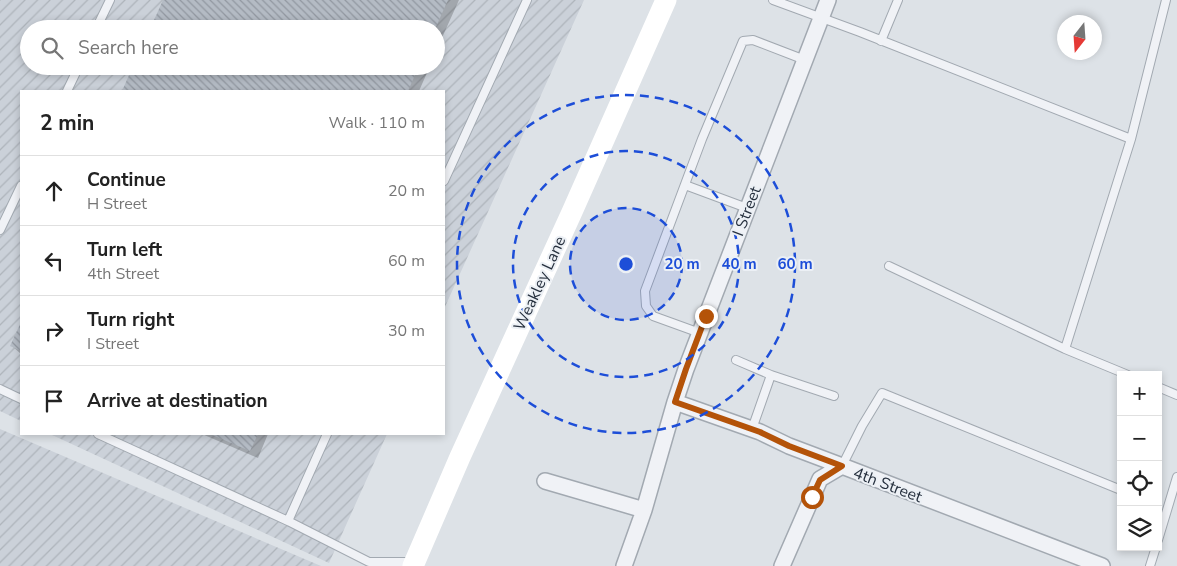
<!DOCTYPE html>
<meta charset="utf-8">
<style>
:root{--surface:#fff;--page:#f6f6f6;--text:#222;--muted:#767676;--line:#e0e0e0}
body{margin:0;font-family:"Nunito Sans",sans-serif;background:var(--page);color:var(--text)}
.controls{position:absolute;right:15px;bottom:15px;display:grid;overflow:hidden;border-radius:0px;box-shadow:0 2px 8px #0003}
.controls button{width:45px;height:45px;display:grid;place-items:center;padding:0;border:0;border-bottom:1px solid var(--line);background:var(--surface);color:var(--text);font:25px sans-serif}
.compass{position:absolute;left:1057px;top:15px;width:45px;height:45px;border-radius:50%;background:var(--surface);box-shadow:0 2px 8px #0003;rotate:197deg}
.stop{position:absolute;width:15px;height:15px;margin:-11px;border:4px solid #b45309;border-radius:50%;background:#fff}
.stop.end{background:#b45309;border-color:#fff;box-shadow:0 1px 5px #0008}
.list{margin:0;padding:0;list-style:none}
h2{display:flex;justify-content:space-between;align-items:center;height:65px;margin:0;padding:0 20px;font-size:21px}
h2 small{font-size:16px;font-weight:400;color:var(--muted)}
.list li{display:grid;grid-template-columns:32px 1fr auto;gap:15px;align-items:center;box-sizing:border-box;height:70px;padding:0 20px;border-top:1px solid var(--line)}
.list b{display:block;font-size:19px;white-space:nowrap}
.list p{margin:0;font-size:16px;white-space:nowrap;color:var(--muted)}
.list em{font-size:16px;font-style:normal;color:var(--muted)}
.icon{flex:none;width:28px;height:28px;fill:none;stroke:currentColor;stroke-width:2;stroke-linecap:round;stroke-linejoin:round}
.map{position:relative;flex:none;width:1177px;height:566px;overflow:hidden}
.search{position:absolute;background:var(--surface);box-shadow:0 2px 8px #0003;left:20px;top:20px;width:425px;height:55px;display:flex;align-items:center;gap:12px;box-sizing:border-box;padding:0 18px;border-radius:28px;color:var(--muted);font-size:19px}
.panel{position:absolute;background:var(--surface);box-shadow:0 2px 8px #0003;left:20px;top:90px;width:425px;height:345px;border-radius:0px}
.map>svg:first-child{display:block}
</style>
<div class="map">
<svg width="1177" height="566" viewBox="0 0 1177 566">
<defs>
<pattern id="industrial-furrows" width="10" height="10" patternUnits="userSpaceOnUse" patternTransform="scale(1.25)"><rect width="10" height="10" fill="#cbd1d9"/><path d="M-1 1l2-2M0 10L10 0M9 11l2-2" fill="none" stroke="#aeb4bb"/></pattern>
<pattern id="building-back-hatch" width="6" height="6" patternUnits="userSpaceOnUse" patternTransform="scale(1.25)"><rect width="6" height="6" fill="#b4bbc4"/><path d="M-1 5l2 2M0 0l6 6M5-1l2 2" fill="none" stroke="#9298a1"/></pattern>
</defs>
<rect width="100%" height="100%" fill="#dde2e7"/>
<path fill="url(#industrial-furrows)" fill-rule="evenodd" d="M 0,0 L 584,0 L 444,309 L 444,91 L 21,91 L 21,421 L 0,411 ZM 29,29 L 436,29 L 436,66 L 29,66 Z
M 0,429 L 321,566 L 0,566 Z
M 50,434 L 387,434 L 329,563 Z"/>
<path fill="#0003" d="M 164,0 L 459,0 L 436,51 L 436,29 L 151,29 Z
M 135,66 L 430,66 L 419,91 L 124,91 Z
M 21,325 L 21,354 L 12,346 Z
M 202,434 L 268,434 L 258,458 Z"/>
<path fill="url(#building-back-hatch)" d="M 163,0 L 448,0 L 435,29 L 150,29 Z
M 133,66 L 419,66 L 408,91 L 122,91 Z
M 21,322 L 21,351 L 10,346 Z
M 210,434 L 258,434 L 250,451 Z"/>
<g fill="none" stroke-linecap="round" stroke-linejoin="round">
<g stroke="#a2a9b1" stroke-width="10">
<path id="service" d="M 773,0 L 860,32 L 1131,139 L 1065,349 L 1128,375
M 96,29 L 110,0
M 881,41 L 898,0
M 67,91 L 79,66
M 1131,139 L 1166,0
M 444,181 L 527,0
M 685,185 L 747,208
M 0,230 L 21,186
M 889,266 L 1065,349
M 700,333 L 653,316 L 646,306 L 645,291 L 702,139 L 743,41 L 753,40 L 805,60
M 736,360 L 771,375
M 1158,387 L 1177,395
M 0,389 L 21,399
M 752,429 L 771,375 L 834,396
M 98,434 L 288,521 L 369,562 L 413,562
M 842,466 L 862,426 L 882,393 L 1121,490
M 288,521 L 327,434
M 1158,540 L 1177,477
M 1150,566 L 1156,547"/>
</g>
<g stroke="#a2a9b1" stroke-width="18">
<path id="minor" d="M 675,402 L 760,432 L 789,446 L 842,466 L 1102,566
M 545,481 L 644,510
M 624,566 L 644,510 L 675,402 L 686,369 L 828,0
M 782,566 L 820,479 L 842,466"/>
</g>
<use href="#service" stroke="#f0f2f6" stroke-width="8"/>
<use href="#minor" stroke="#f0f2f6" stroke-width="15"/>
<path stroke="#fff" stroke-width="21" d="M 413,566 L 460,457 L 572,212 L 666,0"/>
</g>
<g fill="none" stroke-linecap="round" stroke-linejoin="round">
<path stroke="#b45309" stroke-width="6" d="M 706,316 L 686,369 L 675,402 L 760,432 L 789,446 L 842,466 L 820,480 L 812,497"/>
</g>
<circle cx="626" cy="264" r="56" fill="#1d4ed8" fill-opacity=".12"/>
<g fill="none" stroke="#1d4ed8" stroke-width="2.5" stroke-dasharray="9 6">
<circle cx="626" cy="264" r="56"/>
<circle cx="626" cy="264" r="113"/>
<circle cx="626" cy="264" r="169"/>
</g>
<g text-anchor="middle" stroke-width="4" stroke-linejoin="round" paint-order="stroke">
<g font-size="16" fill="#26303e" stroke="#ecf0f5">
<text transform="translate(746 211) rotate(-69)" y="6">I Street</text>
<text transform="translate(539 283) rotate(-65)" y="6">Weakley Lane</text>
<text transform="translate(888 484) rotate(21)" y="6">4th Street</text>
</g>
</g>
<circle cx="626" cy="264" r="8" fill="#1d4ed8" stroke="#ecf0f5" stroke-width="2.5"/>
<g font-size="15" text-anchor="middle" font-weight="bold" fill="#1d4ed8" stroke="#ecf0f5" stroke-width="4" stroke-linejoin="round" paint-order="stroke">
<text x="682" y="269">20 m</text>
<text x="739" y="269">40 m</text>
<text x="795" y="269">60 m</text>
</g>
</svg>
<div class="controls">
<button>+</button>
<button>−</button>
<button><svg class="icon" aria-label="locate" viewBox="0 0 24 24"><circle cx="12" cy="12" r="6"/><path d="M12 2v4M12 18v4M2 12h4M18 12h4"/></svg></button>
<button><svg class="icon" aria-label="layers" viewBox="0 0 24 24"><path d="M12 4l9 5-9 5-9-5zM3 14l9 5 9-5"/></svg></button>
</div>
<svg class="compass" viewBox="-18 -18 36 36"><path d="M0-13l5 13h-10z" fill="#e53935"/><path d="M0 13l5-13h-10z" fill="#767676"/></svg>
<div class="stop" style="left:812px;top:497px"></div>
<div class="stop end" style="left:706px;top:316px"></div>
<div class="search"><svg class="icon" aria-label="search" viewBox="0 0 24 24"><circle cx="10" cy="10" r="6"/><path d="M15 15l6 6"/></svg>Search here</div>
<section class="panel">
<h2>2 min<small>Walk · 110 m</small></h2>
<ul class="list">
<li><svg class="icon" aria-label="ahead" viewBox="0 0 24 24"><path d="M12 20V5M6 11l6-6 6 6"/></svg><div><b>Continue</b><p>H Street</p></div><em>20 m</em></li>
<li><svg class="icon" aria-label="left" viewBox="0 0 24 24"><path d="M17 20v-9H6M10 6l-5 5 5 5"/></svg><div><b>Turn left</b><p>4th Street</p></div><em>60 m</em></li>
<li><svg class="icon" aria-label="right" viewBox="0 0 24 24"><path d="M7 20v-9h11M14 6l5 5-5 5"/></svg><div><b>Turn right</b><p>I Street</p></div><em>30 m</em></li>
<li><svg class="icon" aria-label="arrive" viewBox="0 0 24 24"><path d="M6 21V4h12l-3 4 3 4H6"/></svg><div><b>Arrive at destination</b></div></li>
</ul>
</section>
</div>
